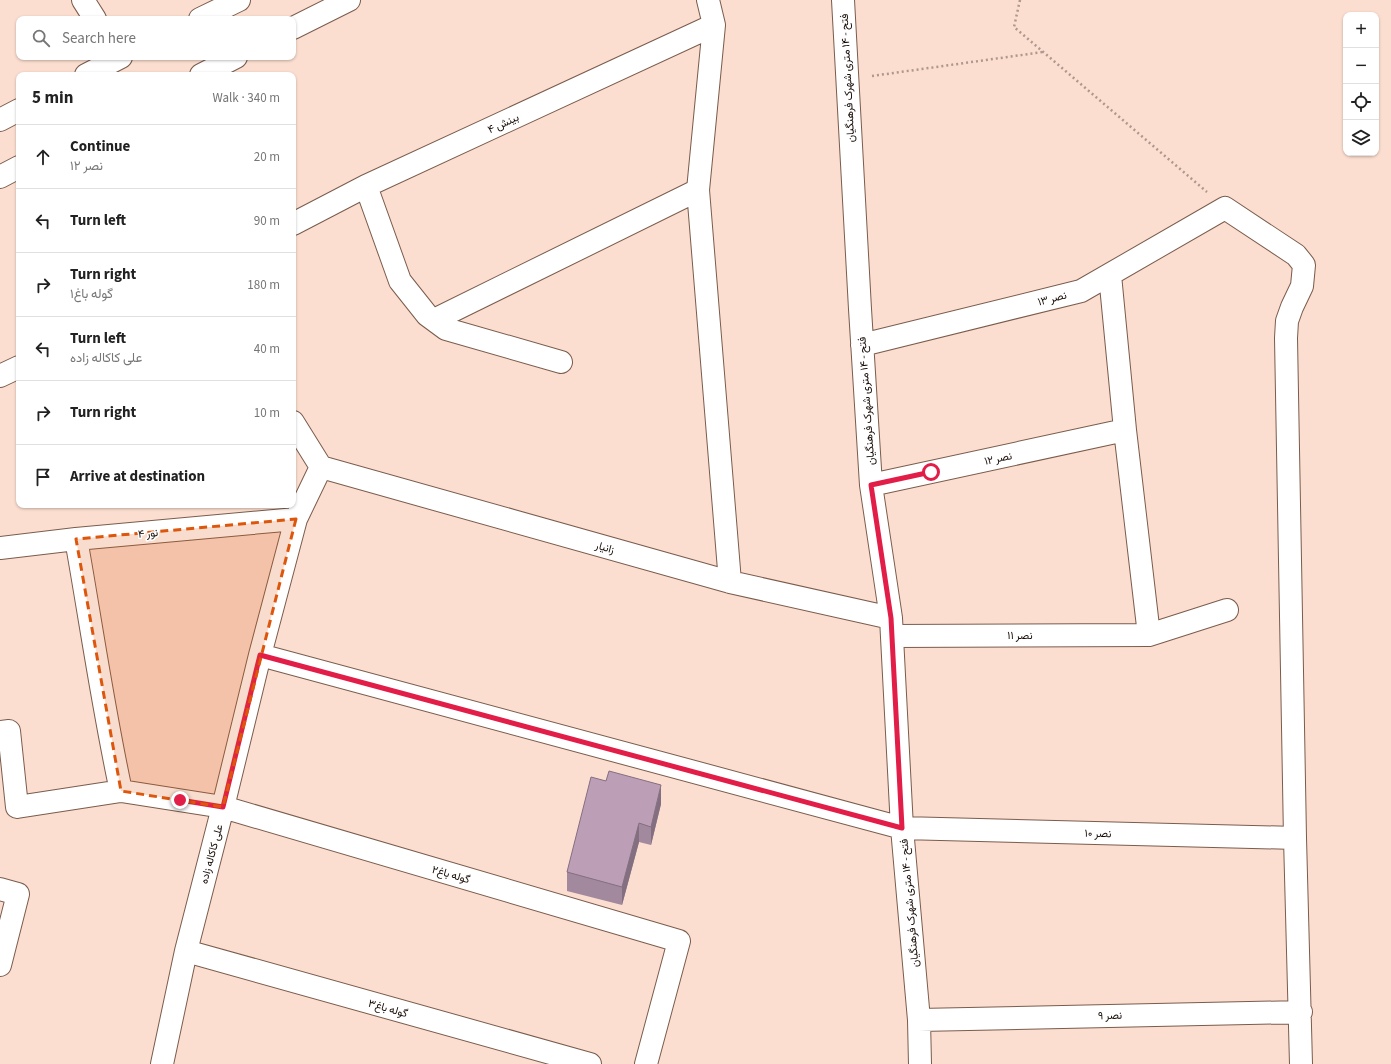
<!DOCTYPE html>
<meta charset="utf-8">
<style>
:root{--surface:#fff;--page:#f2f2f2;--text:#222;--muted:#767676;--line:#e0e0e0}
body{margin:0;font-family:"Source Sans 3",Vazirmatn,sans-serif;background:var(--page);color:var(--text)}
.controls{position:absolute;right:12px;top:12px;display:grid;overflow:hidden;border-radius:8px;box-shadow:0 1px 3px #0004}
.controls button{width:36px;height:36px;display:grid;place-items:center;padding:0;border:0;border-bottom:1px solid var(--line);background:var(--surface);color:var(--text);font:20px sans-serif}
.stop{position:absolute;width:12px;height:12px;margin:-9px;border:3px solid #e11d48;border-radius:50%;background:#fff}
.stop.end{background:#e11d48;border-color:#fff;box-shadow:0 1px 4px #0008}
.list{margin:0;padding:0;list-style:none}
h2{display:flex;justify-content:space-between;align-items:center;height:52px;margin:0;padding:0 16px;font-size:17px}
h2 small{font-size:13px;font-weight:400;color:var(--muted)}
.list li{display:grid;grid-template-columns:26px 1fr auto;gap:12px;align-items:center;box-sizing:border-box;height:64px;padding:0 16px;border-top:1px solid var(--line)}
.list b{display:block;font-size:15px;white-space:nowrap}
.list p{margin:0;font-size:13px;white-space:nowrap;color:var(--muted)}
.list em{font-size:13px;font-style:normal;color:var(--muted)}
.icon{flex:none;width:22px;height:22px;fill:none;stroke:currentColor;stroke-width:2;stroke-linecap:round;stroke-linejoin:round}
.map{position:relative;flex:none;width:1391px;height:1064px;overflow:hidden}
.search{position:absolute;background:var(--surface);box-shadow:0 1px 3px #0004;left:16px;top:16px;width:280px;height:44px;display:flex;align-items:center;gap:10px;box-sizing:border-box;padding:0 14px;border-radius:8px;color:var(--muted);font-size:15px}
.panel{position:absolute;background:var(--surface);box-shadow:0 1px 3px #0004;left:16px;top:72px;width:280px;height:436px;border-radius:8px}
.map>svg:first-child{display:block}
</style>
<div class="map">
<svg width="1391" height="1064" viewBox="0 0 1391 1064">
<rect width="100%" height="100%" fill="#fbded0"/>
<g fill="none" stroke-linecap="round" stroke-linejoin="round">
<g stroke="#7a5c4c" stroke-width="24">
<path id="street" d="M 83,0 L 95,19
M 708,0 L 714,25 L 698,190 L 730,582
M 843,0 L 860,309 L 871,485 L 891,618 L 902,828 L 919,1020 L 920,1064
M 366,186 L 400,281 L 427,315 L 446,329 L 561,362
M 293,224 L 366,186 L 714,25
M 1110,275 L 1125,430 L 1149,635
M 434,320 L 698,190
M 862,345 L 1081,291 L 1225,208 L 1296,255 L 1304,265 L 1302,286 L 1292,307 L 1287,321 L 1286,338 L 1295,838 L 1301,1064
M 0,376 L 19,367
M 321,467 L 730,582 L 891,618
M 871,485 L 1125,430
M 76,539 C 91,623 103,708 121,791 L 223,807 L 679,941 L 646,1064
M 0,548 L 76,539 L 296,519
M 892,636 L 1149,635 L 1227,610
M 260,655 L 902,828 L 1295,838
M 0,732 L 9,731 L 17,807 L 121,791
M 0,889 L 18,894 L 0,965
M 186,951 L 590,1064
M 919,1020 L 1301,1012
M 162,1064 L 186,951 L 223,807 L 260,655 L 296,519 L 321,467 L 293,422"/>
</g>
<g stroke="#7a5c4c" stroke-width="24">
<path id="secondary" d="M 200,19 L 239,0
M 293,28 L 349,0
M 86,75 L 121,57
M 201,75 L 236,57
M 0,120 L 19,110
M 0,177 L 19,167"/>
</g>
<path stroke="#ae978c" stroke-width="2.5" stroke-dasharray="2 3" stroke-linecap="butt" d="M 1020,0 L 1014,27 L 1207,192
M 872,76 L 1043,52"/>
<use href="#street" stroke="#fff" stroke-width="22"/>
<use href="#secondary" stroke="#fff" stroke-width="22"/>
</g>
<path fill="#a2899d" d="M 606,781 L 661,804 L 651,845 L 639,842 L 622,905 L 567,891 L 567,872 Z"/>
<path fill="#846f80" d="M 661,785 L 661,804 L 651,845 L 651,827 Z
M 639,823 L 639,842 L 622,905 L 622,887 Z"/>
<path fill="#bc9fb7" stroke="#846f80" d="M 609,771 L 661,785 L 651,827 L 639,823 L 622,887 L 567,872 L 591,777 L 606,781 Z"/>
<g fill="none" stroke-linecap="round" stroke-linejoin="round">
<path stroke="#e11d48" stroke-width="5" d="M 180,800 L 223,807 L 260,655 L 902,828 L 891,618 L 871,485 L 931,472"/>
</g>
<path fill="#de550c" fill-opacity="0.2" stroke="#de550c" stroke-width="3" stroke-dasharray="8 5" stroke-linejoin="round" d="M 296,519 L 223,807 L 121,791 L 76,539 Z"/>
<g text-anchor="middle" stroke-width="3" stroke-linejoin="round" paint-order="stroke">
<g font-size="11" fill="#160b06" stroke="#fff">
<text transform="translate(847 78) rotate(-93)" y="4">فتح - ۱۴ متری شهرک فرهنگیان</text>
<text transform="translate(503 123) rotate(-25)" y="4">بینش ۴</text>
<text transform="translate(1052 298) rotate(-14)" y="4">نصر ۱۳</text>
<text transform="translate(866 401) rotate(-94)" y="4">فتح - ۱۴ متری شهرک فرهنگیان</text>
<text transform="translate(998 458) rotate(-12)" y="4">نصر ۱۲</text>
<text transform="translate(148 533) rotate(-5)" y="4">نور ۴</text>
<text transform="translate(605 547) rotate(16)" y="4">زانیار</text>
<text x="1020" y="639">نصر ۱۱</text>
<text transform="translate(1098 833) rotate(1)" y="4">نصر ۱۰</text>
<text transform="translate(211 854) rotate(-75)" y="4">علی کاکاله زاده</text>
<text transform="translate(451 874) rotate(16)" y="4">گوله باغ۲</text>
<text transform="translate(909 903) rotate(-95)" y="4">فتح - ۱۴ متری شهرک فرهنگیان</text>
<text transform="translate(388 1008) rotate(16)" y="4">گوله باغ۳</text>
<text transform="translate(1110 1015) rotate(-1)" y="4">نصر ۹</text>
</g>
</g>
</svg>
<div class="controls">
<button>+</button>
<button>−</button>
<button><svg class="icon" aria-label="locate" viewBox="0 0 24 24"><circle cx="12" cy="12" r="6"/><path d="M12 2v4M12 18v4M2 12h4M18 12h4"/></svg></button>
<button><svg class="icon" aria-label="layers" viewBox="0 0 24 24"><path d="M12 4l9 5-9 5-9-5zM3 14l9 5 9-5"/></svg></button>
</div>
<div class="stop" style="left:931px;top:472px"></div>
<div class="stop end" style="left:180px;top:800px"></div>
<div class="search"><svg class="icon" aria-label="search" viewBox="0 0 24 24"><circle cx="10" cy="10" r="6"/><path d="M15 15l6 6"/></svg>Search here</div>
<section class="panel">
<h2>5 min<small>Walk · 340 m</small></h2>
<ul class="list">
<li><svg class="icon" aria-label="ahead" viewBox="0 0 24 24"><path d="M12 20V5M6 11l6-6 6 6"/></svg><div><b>Continue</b><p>نصر ۱۲</p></div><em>20 m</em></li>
<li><svg class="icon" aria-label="left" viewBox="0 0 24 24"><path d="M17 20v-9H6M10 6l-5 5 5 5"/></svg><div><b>Turn left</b></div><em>90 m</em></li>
<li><svg class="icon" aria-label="right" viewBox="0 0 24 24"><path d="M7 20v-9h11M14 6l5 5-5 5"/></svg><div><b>Turn right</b><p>گوله باغ۱</p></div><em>180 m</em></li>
<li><svg class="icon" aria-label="left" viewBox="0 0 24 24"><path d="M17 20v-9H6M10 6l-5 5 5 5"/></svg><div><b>Turn left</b><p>علی کاکاله زاده</p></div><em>40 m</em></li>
<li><svg class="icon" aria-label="right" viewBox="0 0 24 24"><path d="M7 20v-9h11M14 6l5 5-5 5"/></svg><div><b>Turn right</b></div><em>10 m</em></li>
<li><svg class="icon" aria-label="arrive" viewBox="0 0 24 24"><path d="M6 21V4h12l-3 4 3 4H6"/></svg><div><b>Arrive at destination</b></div></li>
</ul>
</section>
</div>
